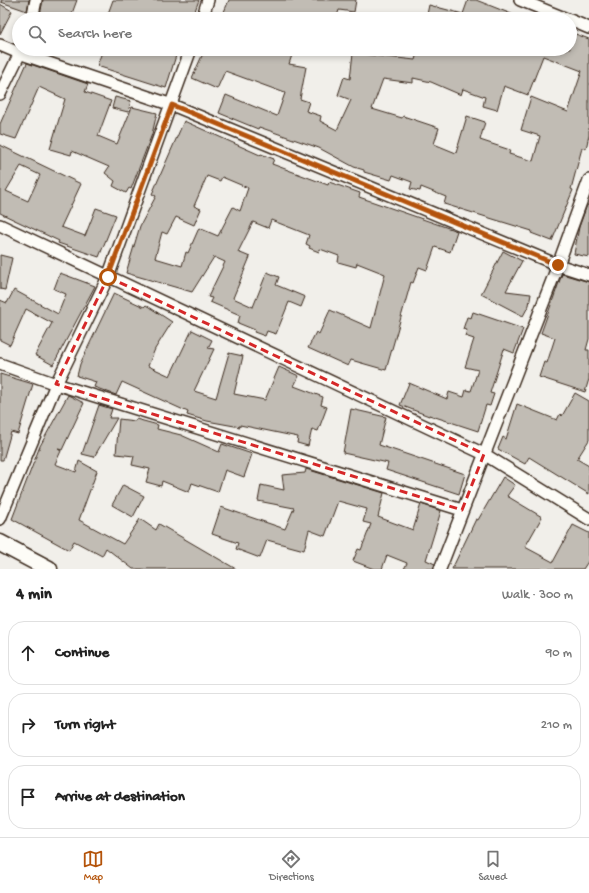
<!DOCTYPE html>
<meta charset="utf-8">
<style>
:root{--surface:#fff;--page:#f2f2f2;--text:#222;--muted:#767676;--line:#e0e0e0;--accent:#b45309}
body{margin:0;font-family:"Gochi Hand",sans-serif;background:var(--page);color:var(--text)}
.stop{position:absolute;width:12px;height:12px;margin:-9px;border:3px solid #b45309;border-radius:50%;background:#fff}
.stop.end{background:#b45309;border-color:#fff;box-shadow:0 1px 4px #0008}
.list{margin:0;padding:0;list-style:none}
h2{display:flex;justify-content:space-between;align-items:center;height:52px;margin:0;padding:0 16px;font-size:17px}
h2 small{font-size:13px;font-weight:400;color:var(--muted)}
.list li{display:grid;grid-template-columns:26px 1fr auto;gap:12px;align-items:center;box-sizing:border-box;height:64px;margin:0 8px 8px;padding:0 8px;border:1px solid var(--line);border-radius:16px}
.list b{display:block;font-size:15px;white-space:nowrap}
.list em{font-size:13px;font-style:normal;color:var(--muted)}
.icon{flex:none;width:22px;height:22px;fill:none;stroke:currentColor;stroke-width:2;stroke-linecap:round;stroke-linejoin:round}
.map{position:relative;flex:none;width:589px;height:569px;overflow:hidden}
.search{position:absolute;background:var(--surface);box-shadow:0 2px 6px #0003;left:12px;right:12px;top:12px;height:44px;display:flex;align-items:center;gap:10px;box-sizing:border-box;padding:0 14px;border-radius:22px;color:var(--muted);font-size:15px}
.sheet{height:268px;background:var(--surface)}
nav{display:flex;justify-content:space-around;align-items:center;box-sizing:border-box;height:56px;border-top:1px solid var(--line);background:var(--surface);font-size:11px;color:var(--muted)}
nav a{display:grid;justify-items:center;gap:2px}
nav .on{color:var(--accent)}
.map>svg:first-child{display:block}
</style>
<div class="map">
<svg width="589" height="569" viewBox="0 0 589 569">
<rect width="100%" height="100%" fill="#f1efea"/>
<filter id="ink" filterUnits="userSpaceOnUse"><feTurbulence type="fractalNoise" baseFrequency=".025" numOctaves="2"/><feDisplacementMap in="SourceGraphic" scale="8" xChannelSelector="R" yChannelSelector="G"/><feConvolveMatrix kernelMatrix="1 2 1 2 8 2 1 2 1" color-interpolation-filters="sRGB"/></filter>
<g filter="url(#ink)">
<path fill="#c1bcb4" stroke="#3b2a1e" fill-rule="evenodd" d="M 1,0 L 29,0 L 27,11 L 1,2 Z
M 43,0 L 77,0 L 70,19 L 41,19 L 43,16 L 40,15 Z
M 113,0 L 199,0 L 192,19 L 106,19 Z
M 229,0 L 356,0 L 354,12 L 339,10 L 336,19 L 221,19 Z
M 468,0 L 476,0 L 524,19 L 426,19 L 429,5 L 463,14 Z
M 0,4 L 12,11 L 0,34 Z
M 570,32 L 589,39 L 589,135 L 586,149 L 582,148 L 571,189 L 573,190 L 552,241 L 531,233 L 532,231 L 444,204 L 446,197 L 421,187 L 420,191 L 410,189 L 412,182 L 393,175 L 391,180 L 364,172 L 364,170 L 354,167 L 319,148 L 259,127 L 258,129 L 219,113 L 226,95 L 277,116 L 285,93 L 225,71 L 217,89 L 192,78 L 205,49 L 294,49 L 289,64 L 306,67 L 300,99 L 309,102 L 306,111 L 321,116 L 320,121 L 337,130 L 351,100 L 338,95 L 344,77 L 350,79 L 353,53 L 415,60 L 418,49 L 570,49 ZM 543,56 L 582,71 L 568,112 L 531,97 L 521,130 L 540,136 L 533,161 L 509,154 L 510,150 L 480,140 L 485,122 L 467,116 L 456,153 L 434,144 L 439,128 L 403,116 L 402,118 L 372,109 L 383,79 L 413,83 L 413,78 L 431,82 L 461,95 L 463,89 L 485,97 L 483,106 L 497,110 L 504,86 L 528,95 Z
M 103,49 L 178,49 L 166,88 L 97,66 Z
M 27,63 L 88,84 L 85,92 L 111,101 L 98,136 L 117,144 L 132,107 L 157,113 L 152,134 L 131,189 L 129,188 L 126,193 L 113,186 L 115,181 L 105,173 L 109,167 L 72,151 L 71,155 L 50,149 L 65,99 L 39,87 L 16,139 L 0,134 L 0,124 Z
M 115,97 L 131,101 L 128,112 L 112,108 Z
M 184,121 L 260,155 L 261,154 L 274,159 L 272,164 L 328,185 L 329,182 L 360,193 L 359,197 L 457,231 L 450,252 L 435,247 L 427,270 L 419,267 L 413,283 L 411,282 L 386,370 L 351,360 L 348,366 L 308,348 L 316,332 L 319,334 L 330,310 L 371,328 L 385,274 L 357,263 L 356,267 L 338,262 L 339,256 L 320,249 L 319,252 L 309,248 L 310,246 L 306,244 L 309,235 L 271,220 L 268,228 L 253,222 L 238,252 L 250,257 L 233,298 L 253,307 L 267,272 L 279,277 L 276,285 L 305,297 L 301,307 L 289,302 L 276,334 L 267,331 L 265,336 L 254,332 L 255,330 L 238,323 L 240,315 L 210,302 L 212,298 L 208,297 L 225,262 L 214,257 L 192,292 L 126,273 L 140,226 L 156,196 L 152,194 ZM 207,176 L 220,181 L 222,177 L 248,188 L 240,211 L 233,207 L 218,236 L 199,228 L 188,253 L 186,252 L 182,266 L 155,258 L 162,232 L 167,234 L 176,217 L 194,225 L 201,209 L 194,206 Z
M 0,145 L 81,184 L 61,227 L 85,236 L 96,208 L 116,215 L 99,257 L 58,243 L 59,241 L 0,213 ZM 21,166 L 40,175 L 28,201 L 6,191 Z
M 587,205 L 589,205 L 589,257 L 574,254 L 579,227 Z
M 503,251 L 522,261 L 506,291 L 531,294 L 529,305 L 523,316 L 481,294 Z
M 0,255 L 12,258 L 5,290 L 0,289 Z
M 60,273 L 95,286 L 53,365 L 35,355 L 52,323 L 26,309 L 10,345 L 0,340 L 0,300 L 7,303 L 14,290 L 58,314 L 66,294 L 54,289 Z
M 562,274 L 589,282 L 589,339 L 586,350 L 589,350 L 589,379 L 585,392 L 539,377 L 544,362 L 547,363 L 555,338 L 541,333 Z
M 114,293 L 144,307 L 146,305 L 172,322 L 155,349 L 148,366 L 170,376 L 192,330 L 212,340 L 208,348 L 214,349 L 194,391 L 216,398 L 229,353 L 243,356 L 234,394 L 265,400 L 279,367 L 299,376 L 294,386 L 323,397 L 321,405 L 327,407 L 318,431 L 312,429 L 308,446 L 297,443 L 298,437 L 240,425 L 240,427 L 207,421 L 187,415 L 188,412 L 122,382 L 116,395 L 94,387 L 96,382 L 77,376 L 80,364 Z
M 473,312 L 523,329 L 514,353 L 504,349 L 490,393 L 494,394 L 490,406 L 486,405 L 478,431 L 429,415 L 429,416 L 400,405 L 409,383 L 447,399 L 449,392 L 464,397 L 466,390 L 471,391 L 478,370 L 465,367 L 474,339 L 465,336 L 467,330 L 463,329 L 467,317 L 471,318 Z
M 0,374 L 33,384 L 18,434 L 11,432 L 3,460 L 0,460 Z
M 575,393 L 589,401 L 589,440 L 577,459 L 589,466 L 589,494 L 529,457 L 525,464 L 498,449 L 503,437 L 506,439 L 517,404 L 557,420 L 560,414 L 562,416 Z
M 68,395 L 84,403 L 62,450 L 58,449 L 61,451 L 55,464 L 76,472 L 79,461 L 97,471 L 79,520 L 123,544 L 140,519 L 156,530 L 159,524 L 236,569 L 133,569 L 106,548 L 102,556 L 74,541 L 69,550 L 12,519 L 40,446 Z
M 99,405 L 112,409 L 109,418 L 117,418 L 94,457 L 82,454 Z
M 351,409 L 386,417 L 379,445 L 465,474 L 459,494 L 386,470 L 388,463 L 343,453 Z
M 119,419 L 135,421 L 136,419 L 158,425 L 157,429 L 181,435 L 219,452 L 222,444 L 252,454 L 244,477 L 225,470 L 218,492 L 192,483 L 189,492 L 162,481 L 161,486 L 146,482 L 150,469 L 132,465 L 134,456 L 116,454 Z
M 306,469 L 384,493 L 378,517 L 413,530 L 421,504 L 441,511 L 426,560 L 435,564 L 433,569 L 404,569 L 407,563 L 387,555 L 382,569 L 374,569 L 353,561 L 358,549 L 361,550 L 371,524 L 363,522 L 367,509 L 338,501 L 325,536 L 309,530 L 304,550 L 267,540 L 260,558 L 236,549 L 238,543 L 212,534 L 221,507 L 285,529 L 294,508 L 258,501 L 261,485 L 284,490 L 282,475 L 305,473 Z
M 503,477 L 515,485 L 507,496 L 542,517 L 525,547 L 553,562 L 573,525 L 589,533 L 589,560 L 583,569 L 452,569 L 476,519 L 478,520 Z
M 123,485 L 144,496 L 133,517 L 112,505 Z"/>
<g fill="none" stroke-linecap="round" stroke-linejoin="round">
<g stroke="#3b2a1e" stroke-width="14">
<path id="street" d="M 520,0 L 567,19
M 32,19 L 36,0
M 202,19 L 208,0
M 570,20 L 589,28
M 0,45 L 19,53 L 172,105 L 558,265 L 589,275
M 0,94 L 22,49
M 0,225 L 484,454 L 589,519
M 0,364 L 56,384 L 462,510
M 0,519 L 56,384 L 108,277 L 191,49
M 440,569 L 558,265 L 589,180"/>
</g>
<g stroke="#3b2a1e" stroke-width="19">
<path id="secondary" d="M 0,543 L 49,569"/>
</g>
<use href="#street" stroke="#fdfcf7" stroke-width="11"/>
<use href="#secondary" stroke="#fdfcf7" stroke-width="16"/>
</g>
</g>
<g fill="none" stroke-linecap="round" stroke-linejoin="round" filter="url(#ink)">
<path stroke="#b45309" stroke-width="5" d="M 108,277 L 172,105 L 558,265"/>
</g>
<path fill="none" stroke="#d62828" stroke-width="3" stroke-dasharray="8 5" stroke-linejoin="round" d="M 108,277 L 484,454 L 462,510 L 56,384 Z"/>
</svg>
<div class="stop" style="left:108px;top:277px"></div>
<div class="stop end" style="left:558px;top:265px"></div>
<div class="search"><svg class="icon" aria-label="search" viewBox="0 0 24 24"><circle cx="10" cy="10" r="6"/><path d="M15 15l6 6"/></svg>Search here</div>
</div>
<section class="sheet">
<h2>4 min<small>Walk · 300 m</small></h2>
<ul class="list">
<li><svg class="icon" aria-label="ahead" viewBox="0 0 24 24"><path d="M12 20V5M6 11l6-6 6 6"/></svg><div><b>Continue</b></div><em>90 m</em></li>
<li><svg class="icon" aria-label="right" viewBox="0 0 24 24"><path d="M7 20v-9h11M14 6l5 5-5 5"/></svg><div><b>Turn right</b></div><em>210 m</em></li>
<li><svg class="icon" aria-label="arrive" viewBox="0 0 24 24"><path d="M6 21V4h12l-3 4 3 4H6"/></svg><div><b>Arrive at destination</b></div></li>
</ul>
</section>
<nav>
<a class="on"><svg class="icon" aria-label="map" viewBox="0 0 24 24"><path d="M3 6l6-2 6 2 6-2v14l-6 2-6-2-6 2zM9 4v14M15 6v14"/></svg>Map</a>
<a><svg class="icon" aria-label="directions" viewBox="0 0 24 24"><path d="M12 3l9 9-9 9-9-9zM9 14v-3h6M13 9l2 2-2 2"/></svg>Directions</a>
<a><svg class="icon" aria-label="saved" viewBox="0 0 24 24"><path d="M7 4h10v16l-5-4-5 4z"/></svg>Saved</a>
</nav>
